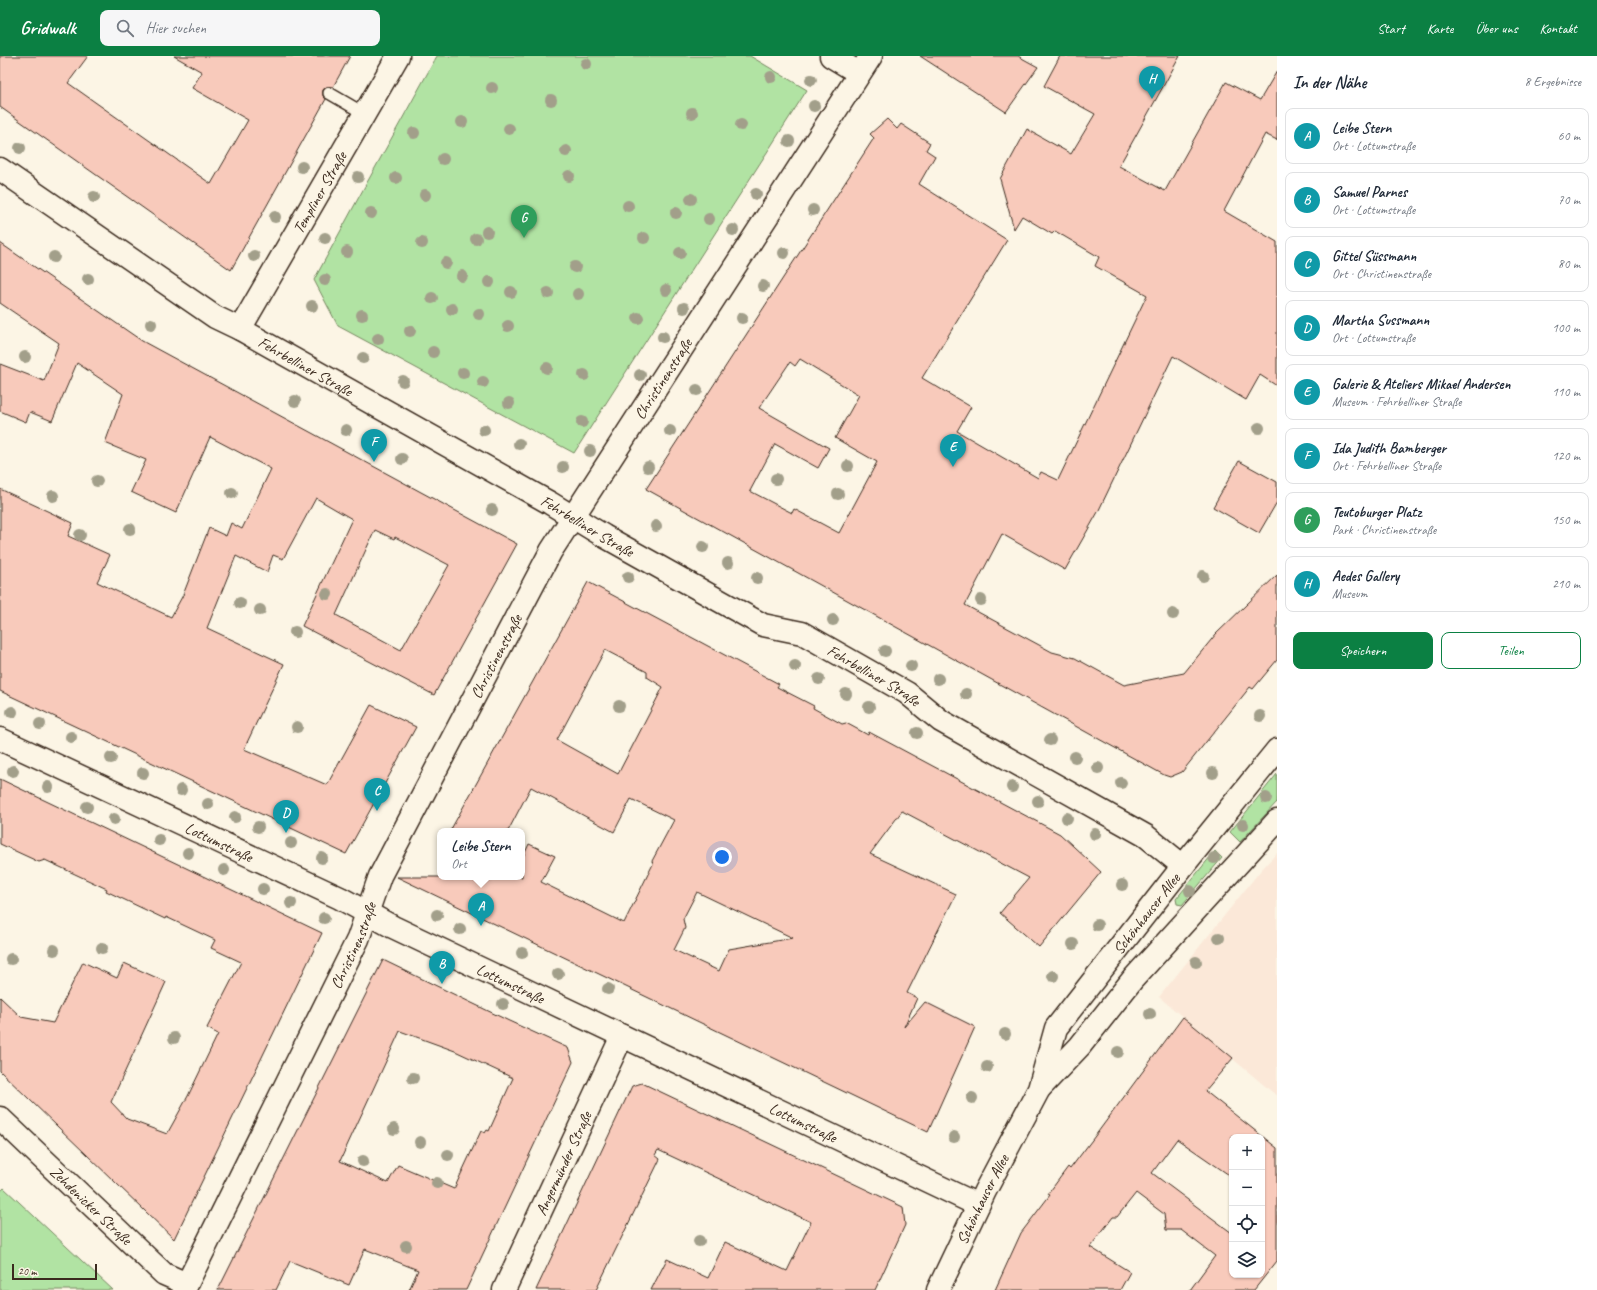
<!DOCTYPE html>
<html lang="de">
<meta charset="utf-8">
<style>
:root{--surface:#fff;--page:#f6f6f7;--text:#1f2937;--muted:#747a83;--line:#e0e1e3;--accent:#0b8043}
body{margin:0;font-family:Caveat,sans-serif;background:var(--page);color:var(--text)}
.controls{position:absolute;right:12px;bottom:12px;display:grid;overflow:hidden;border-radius:8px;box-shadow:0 1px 3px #0004}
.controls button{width:36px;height:36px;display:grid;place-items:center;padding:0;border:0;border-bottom:1px solid var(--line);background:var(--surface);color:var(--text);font:20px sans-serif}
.scale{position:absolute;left:12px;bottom:10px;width:85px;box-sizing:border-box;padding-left:4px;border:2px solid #3b2a1e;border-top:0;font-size:11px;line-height:14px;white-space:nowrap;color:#3b2a1e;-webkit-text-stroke:3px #fcf5e5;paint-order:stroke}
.you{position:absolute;left:722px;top:801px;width:14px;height:14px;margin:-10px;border:3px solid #fff;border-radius:50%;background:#1a73e8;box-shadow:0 0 0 6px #1a73e833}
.badge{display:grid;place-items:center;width:26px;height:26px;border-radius:50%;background:var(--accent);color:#fff;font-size:13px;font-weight:700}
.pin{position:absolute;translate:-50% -33px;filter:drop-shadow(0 1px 2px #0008)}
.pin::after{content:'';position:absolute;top:21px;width:14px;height:12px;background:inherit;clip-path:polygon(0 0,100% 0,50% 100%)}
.popup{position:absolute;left:437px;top:772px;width:88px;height:52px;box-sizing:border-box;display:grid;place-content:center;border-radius:8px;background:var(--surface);filter:drop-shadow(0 1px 3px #0005);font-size:13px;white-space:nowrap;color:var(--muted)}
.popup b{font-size:15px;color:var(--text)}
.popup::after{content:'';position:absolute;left:50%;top:100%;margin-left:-8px;border:8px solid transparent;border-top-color:var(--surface)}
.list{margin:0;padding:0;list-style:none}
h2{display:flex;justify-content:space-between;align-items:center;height:52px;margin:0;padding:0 16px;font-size:17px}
h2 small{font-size:13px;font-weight:400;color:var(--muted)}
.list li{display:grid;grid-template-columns:26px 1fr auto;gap:12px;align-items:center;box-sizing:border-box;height:56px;margin:0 8px 8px;padding:0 8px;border:1px solid var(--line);border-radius:8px}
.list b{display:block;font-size:15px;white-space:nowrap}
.list p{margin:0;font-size:13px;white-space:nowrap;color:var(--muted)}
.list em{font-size:13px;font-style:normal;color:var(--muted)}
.actions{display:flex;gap:8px;padding:12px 16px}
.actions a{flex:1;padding:9px 0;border:1px solid var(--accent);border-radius:8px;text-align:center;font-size:14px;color:var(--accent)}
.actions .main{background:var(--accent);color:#fff}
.icon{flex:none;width:22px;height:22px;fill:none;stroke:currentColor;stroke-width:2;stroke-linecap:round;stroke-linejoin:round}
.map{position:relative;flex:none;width:1277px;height:1234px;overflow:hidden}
header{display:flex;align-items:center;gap:24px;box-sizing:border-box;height:56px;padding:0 20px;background:var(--accent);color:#fff}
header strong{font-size:19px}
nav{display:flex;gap:22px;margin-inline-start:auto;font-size:14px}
.search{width:280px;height:36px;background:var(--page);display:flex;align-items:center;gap:10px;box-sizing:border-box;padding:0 14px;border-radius:8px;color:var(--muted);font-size:15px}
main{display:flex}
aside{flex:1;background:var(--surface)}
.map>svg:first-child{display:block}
</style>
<header>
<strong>Gridwalk</strong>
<div class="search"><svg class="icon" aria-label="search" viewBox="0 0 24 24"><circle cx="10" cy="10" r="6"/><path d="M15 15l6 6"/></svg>Hier suchen</div>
<nav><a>Start</a><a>Karte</a><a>Über uns</a><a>Kontakt</a></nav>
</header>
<main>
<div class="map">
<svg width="1277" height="1234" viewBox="0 0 1277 1234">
<rect width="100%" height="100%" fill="#fcf5e5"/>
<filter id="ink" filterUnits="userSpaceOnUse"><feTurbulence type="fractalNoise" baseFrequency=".025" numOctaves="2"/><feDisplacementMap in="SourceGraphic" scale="8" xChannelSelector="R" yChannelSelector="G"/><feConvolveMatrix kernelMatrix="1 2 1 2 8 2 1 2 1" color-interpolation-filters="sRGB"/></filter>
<g filter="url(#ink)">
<path fill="#fbe8d8" d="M 1277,797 L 1277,1040 L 1159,941 L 1261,814 Z"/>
<path fill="#b1e3a3" stroke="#768660" d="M 437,0 L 750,0 L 807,34 L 574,397 L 338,270 L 314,224 L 359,141 Z
M 1277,718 L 1277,746 L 1240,786 L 1230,776 Z
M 1215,795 L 1222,802 L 1182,849 L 1177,848 L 1176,843 Z
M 4,1132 L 113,1234 L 0,1234 L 0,1136 Z"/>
<path fill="#f8cabb" stroke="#3b2a1e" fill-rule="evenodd" d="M 0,0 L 88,0 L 68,27 L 211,128 L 248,64 L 192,32 L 202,16 L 174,0 L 350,0 L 333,31 L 326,31 L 323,34 L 323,40 L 326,43 L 231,214 L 0,51 Z
M 920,0 L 1018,0 L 1038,11 L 1006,56 Z
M 1060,0 L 1180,0 L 1119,110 L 1165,135 L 1226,26 L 1260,44 L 1277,15 L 1277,84 L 1265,78 L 1224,155 L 1277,186 L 1277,330 L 1260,319 L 1246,344 L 1173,300 L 1098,456 L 1065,514 L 1002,478 L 965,549 L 1052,596 L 1075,602 L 1124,629 L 1184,617 L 1216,578 L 1277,519 L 1277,604 L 1253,633 L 1250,631 L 1182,716 L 1170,721 L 1164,719 L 646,433 L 874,82 L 870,78 L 887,63 L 897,73 L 901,68 L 930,87 L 926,94 L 935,100 L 919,128 L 1007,184 L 922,322 L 971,351 L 957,375 L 1038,422 L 1041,416 L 1058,424 L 1147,239 L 1095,210 L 1099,201 L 1055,175 L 1052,178 L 1022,160 L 1014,173 L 1000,123 L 1027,73 L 1071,98 L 1095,58 L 1044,30 ZM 800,303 L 859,339 L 835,382 L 877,406 L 839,477 L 794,453 L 792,457 L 750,435 L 775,388 L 818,412 L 829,392 L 759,352 L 790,306 L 795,310 Z
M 0,187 L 142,285 L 517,488 L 434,639 L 302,570 L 352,463 L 316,442 L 283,503 L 273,499 L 267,516 L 236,500 L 207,572 L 284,608 L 244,693 L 327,729 L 371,649 L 416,671 L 346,798 L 0,635 L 0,433 L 73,467 L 68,480 L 110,499 L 97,526 L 171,561 L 183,539 L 209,472 L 226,480 L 231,467 L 242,473 L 271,413 L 210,381 L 176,457 L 131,436 L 146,404 L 105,387 L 123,338 L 77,307 L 52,365 L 30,356 L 26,366 L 0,355 L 0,308 L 44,325 L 59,287 L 0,247 ZM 375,474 L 394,483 L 395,481 L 449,509 L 401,594 L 336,559 Z
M 1239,405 L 1277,426 L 1277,446 L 1259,477 L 1213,451 Z
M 588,526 L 779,628 L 777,631 L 814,650 L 813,652 L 842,668 L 846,667 L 868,679 L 869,676 L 1060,778 L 1101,816 L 1039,891 L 1000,857 L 1029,822 L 902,755 L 870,798 L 956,838 L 907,937 L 917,942 L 904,971 L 925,946 L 975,971 L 928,1076 L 397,821 L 522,821 L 522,803 L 529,788 L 555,800 L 541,826 L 624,867 L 653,808 L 652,805 L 674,764 L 631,743 L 614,776 L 531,731 L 508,775 L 450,775 ZM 605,594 L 647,616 L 647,621 L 663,631 L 618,718 L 557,684 ZM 697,836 L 793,882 L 729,893 L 719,915 L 674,894 L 685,872 L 683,863 Z
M 0,723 L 322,877 L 174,1183 L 0,1015 L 0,941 L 21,961 L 53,967 L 83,906 L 117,922 L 124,907 L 166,926 L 111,1046 L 127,1063 L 167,1078 L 188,1040 L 218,978 L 207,972 L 241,906 L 211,892 L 215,884 L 166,861 L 165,863 L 106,835 L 107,833 L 45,804 L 39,806 L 0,788 Z
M 383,904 L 509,965 L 568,992 L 573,1006 L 466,1234 L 409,1234 L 418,1214 L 365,1193 L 349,1229 L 290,1205 L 276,1234 L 218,1234 ZM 400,975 L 455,995 L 513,1022 L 489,1075 L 487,1074 L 485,1077 L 481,1075 L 454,1133 L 398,1109 L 388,1127 L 340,1105 Z
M 1183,961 L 1233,1002 L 1205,1035 L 1277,1092 L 1277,1205 L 1254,1234 L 1190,1234 L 1215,1200 L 1181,1174 L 1166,1174 L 1164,1158 L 1136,1137 L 1117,1161 L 1113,1161 L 1090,1191 L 1130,1216 L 1120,1234 L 995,1234 L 1021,1177 L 1050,1139 L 1048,1138 L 1068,1111 L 1070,1113 L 1098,1076 ZM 1232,1081 L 1262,1081 L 1262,1219 L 1232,1219 L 1232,1177 L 1152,1117 L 1177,1083 L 1232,1121 Z
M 642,1027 L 903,1151 L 905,1169 L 875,1234 L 651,1234 L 667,1203 L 708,1222 L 725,1186 L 787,1215 L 811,1166 L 658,1094 L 655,1099 L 660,1103 L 596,1234 L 536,1234 L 632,1030 Z"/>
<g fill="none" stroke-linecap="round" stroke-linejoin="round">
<g stroke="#3b2a1e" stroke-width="14">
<path id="service" d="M 329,37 L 365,58"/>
</g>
<g stroke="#3b2a1e" stroke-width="25">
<g id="minor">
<path d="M 831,0 L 859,17"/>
<path id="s1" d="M 0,113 L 215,261 L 240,273 L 550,447 L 604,480 L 763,569 L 802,577 L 907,637 L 941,665 L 1146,780 L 1183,810"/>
<path id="s2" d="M 240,273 L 398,0"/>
<path id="s3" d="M 0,683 L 340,842 L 393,871 L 978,1149"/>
<path id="s4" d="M 0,1062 L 164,1218 L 187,1228"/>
<path id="s5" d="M 184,1234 L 358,883 L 380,820 L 551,495 L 871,0"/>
<path id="s6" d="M 504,1234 L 622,980"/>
</g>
</g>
<g stroke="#3b2a1e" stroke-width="25">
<g id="secondary">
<path d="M 1040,1032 L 1080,990 L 1133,923 L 1277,765"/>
<path id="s7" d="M 938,1234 L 985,1135 L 1039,1033 L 1056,972 L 1183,810 L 1277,694"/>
</g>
</g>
<use href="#service" stroke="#fcf5e5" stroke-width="11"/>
<use href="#minor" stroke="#fcf5e5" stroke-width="22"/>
<use href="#secondary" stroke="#fcf5e5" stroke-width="22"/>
</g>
<g fill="#a29f8a">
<circle cx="586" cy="8" r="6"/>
<circle cx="771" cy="21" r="6"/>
<circle cx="811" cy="24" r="6"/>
<circle cx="492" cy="32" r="6"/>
<circle cx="551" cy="44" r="6"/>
<circle cx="814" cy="50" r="6"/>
<circle cx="692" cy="57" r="6"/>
<circle cx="462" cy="66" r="6"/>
<circle cx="741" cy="69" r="6"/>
<circle cx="509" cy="73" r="6"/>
<circle cx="414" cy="77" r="6"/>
<circle cx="789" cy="85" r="6"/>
<circle cx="20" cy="92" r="6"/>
<circle cx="566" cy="95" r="6"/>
<circle cx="443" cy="103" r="6"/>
<circle cx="302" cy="111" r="6"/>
<circle cx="569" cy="120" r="6"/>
<circle cx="358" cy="121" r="6"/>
<circle cx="396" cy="122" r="6"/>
<circle cx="756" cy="138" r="6"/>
<circle cx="425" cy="139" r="6"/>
<circle cx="94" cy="141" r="6"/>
<circle cx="691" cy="143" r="6"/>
<circle cx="628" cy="150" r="6"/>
<circle cx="813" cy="154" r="6"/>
<circle cx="371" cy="157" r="6"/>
<circle cx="676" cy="157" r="6"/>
<circle cx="275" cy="161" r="6"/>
<circle cx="709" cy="163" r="6"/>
<circle cx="733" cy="174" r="6"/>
<circle cx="487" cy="176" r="6"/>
<circle cx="325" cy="182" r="6"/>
<circle cx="644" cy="182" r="6"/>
<circle cx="476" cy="183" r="6"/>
<circle cx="422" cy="187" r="6"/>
<circle cx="347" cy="196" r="6"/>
<circle cx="680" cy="197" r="6"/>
<circle cx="784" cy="197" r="6"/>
<circle cx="254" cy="200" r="6"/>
<circle cx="54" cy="201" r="6"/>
<circle cx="446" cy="207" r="6"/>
<circle cx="575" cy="211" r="6"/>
<circle cx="462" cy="220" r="6"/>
<circle cx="88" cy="223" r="6"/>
<circle cx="325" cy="224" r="6"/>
<circle cx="489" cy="226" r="6"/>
<circle cx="763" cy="230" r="6"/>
<circle cx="666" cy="234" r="6"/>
<circle cx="511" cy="236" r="6"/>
<circle cx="548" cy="237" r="6"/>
<circle cx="578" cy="238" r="6"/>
<circle cx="432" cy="242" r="6"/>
<circle cx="312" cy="250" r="6"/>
<circle cx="684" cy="252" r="6"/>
<circle cx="452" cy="253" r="6"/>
<circle cx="479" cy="258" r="6"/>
<circle cx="362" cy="259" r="6"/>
<circle cx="638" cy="262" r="6"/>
<circle cx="742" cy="262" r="6"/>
<circle cx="151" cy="268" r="6"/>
<circle cx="508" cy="270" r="6"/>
<circle cx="410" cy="275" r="6"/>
<circle cx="663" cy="281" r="6"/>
<circle cx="378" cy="283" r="6"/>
<circle cx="433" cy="296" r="6"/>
<circle cx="25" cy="301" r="6"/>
<circle cx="363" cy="302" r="6"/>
<circle cx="547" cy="312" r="6"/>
<circle cx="463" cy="317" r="6"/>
<circle cx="584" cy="319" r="6"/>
<circle cx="640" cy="319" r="6"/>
<circle cx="403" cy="325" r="6"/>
<circle cx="483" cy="326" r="6"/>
<circle cx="697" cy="334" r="6"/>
<circle cx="295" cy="345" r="6"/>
<circle cx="509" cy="347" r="6"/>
<circle cx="582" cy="366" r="6"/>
<circle cx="1259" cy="372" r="6"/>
<circle cx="346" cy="374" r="6"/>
<circle cx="484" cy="374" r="6"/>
<circle cx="670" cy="375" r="6"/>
<circle cx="519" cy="388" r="6"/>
<circle cx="590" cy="395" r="6"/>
<circle cx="402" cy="403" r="6"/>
<circle cx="848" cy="410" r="6"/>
<circle cx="563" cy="411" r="6"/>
<circle cx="648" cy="411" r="6"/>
<circle cx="776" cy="423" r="6"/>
<circle cx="97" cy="425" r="6"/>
<circle cx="232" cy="437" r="6"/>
<circle cx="838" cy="438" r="6"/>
<circle cx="53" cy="440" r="6"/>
<circle cx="492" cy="454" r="6"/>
<circle cx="656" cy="470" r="6"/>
<circle cx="130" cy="473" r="6"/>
<circle cx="80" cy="479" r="6"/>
<circle cx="703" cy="491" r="6"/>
<circle cx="728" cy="507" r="6"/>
<circle cx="1203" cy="520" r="6"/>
<circle cx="628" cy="521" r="6"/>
<circle cx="757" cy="522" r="6"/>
<circle cx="327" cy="538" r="6"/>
<circle cx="981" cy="544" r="6"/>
<circle cx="240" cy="547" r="6"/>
<circle cx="260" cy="554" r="6"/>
<circle cx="1173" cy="558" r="6"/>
<circle cx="833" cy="564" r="6"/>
<circle cx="295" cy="576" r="6"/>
<circle cx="885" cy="595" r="6"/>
<circle cx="795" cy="610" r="6"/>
<circle cx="911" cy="610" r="6"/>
<circle cx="819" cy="623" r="6"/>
<circle cx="938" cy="623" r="6"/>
<circle cx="846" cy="638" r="6"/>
<circle cx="966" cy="638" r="6"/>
<circle cx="619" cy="650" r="6"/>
<circle cx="869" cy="651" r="6"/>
<circle cx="12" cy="656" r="6"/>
<circle cx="1260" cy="660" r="6"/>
<circle cx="40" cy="668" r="6"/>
<circle cx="297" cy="671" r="6"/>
<circle cx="917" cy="677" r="6"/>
<circle cx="71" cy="681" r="6"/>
<circle cx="1050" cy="684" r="6"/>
<circle cx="1075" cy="701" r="6"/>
<circle cx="111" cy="702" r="6"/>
<circle cx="1098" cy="712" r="6"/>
<circle cx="13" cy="715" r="6"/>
<circle cx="143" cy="717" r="6"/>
<circle cx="1213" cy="717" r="6"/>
<circle cx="1121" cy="727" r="6"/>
<circle cx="48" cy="731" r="6"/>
<circle cx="1012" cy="731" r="6"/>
<circle cx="181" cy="734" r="6"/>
<circle cx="1266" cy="742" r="6"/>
<circle cx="1038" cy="745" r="6"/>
<circle cx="208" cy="748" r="6"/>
<circle cx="87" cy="751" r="6"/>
<circle cx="235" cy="761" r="6"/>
<circle cx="1067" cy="762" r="6"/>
<circle cx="114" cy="763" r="6"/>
<circle cx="1243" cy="769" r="6"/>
<circle cx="258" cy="771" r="6"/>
<circle cx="1095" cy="778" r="6"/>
<circle cx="159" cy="784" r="6"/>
<circle cx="291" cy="787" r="6"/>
<circle cx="188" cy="797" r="6"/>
<circle cx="322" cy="802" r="6"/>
<circle cx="1214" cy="802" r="6"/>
<circle cx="224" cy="814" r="6"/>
<circle cx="1122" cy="829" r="6"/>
<circle cx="263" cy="833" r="6"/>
<circle cx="1190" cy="835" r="6"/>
<circle cx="291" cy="847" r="6"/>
<circle cx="437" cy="859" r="6"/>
<circle cx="324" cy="862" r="6"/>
<circle cx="1097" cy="869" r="6"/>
<circle cx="460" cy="873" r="6"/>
<circle cx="1219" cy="882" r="6"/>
<circle cx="1073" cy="888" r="6"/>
<circle cx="102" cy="892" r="6"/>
<circle cx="54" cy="894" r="6"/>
<circle cx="522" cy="897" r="6"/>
<circle cx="11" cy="903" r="6"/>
<circle cx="1196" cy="906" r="6"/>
<circle cx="558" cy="918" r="6"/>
<circle cx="1053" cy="920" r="6"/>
<circle cx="608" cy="933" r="6"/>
<circle cx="503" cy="948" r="6"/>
<circle cx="1150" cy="958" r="6"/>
<circle cx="1005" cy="978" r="6"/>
<circle cx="174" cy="982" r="6"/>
<circle cx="1118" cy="996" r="6"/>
<circle cx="987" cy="1011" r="6"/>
<circle cx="413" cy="1022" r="6"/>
<circle cx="972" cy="1042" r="6"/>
<circle cx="394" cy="1073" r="6"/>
<circle cx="954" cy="1081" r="6"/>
<circle cx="420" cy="1086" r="6"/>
<circle cx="448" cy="1099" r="6"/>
<circle cx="363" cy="1105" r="6"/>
<circle cx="437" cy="1127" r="6"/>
<circle cx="699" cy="1185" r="6"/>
<circle cx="406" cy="1190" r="6"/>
</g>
</g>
<g text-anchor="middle" stroke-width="4" stroke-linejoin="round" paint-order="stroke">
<g font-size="16" fill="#3b2a1e" stroke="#fcf5e5">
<text dy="6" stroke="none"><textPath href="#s2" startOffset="158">Templiner Straße</textPath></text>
<text dy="6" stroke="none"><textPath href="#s1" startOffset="364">Fehrbelliner Straße</textPath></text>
<text dy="6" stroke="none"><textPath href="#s5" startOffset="1031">Christinenstraße</textPath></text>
<text dy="6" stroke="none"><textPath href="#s1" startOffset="688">Fehrbelliner Straße</textPath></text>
<text dy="6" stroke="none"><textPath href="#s5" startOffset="707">Christinenstraße</textPath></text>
<text dy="6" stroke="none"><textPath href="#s1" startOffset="1013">Fehrbelliner Straße</textPath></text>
<text dy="6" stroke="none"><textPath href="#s3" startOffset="242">Lottumstraße</textPath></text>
<text dy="6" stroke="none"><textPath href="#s7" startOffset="434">Schönhauser Allee</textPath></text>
<text dy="6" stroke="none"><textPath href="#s5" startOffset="384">Christinenstraße</textPath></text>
<text dy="6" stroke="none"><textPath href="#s3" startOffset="566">Lottumstraße</textPath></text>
<text dy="6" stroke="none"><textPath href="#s3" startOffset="890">Lottumstraße</textPath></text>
<text dy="6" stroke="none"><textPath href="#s6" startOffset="140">Angermünder Straße</textPath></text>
<text dy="6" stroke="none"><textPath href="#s7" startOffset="101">Schönhauser Allee</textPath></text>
<text dy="6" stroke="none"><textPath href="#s4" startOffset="126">Zehdenicker Straße</textPath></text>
</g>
</g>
</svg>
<div class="controls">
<button>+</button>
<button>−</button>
<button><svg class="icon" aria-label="locate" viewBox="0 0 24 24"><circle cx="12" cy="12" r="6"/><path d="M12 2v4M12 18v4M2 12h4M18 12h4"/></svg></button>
<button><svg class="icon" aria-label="layers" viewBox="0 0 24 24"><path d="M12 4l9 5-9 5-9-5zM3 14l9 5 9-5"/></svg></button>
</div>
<div class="scale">20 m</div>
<div class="you"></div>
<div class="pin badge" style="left:481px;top:870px;background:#0f9aa8">A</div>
<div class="popup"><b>Leibe Stern</b>Ort</div>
<div class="pin badge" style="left:442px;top:928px;background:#0f9aa8">B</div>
<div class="pin badge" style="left:377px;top:755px;background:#0f9aa8">C</div>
<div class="pin badge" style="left:286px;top:777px;background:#0f9aa8">D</div>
<div class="pin badge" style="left:953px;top:411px;background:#0f9aa8">E</div>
<div class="pin badge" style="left:374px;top:406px;background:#0f9aa8">F</div>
<div class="pin badge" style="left:524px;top:182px;background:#2e9e5b">G</div>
<div class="pin badge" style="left:1152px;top:43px;background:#0f9aa8">H</div>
</div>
<aside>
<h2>In der Nähe<small>8 Ergebnisse</small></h2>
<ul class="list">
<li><span class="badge" style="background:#0f9aa8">A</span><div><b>Leibe Stern</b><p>Ort · Lottumstraße</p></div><em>60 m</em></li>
<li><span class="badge" style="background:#0f9aa8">B</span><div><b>Samuel Parnes</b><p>Ort · Lottumstraße</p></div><em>70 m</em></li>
<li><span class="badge" style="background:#0f9aa8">C</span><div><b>Gittel Süssmann</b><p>Ort · Christinenstraße</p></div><em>80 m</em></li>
<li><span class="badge" style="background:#0f9aa8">D</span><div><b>Martha Sussmann</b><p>Ort · Lottumstraße</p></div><em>100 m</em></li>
<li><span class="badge" style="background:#0f9aa8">E</span><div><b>Galerie &amp; Ateliers Mikael Andersen</b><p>Museum · Fehrbelliner Straße</p></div><em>110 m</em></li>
<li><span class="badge" style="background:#0f9aa8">F</span><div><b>Ida Judith Bamberger</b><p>Ort · Fehrbelliner Straße</p></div><em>120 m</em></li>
<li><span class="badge" style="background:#2e9e5b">G</span><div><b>Teutoburger Platz</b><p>Park · Christinenstraße</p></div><em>150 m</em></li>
<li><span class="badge" style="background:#0f9aa8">H</span><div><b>Aedes Gallery</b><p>Museum</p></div><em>210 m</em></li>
</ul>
<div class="actions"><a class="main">Speichern</a><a>Teilen</a></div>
</aside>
</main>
